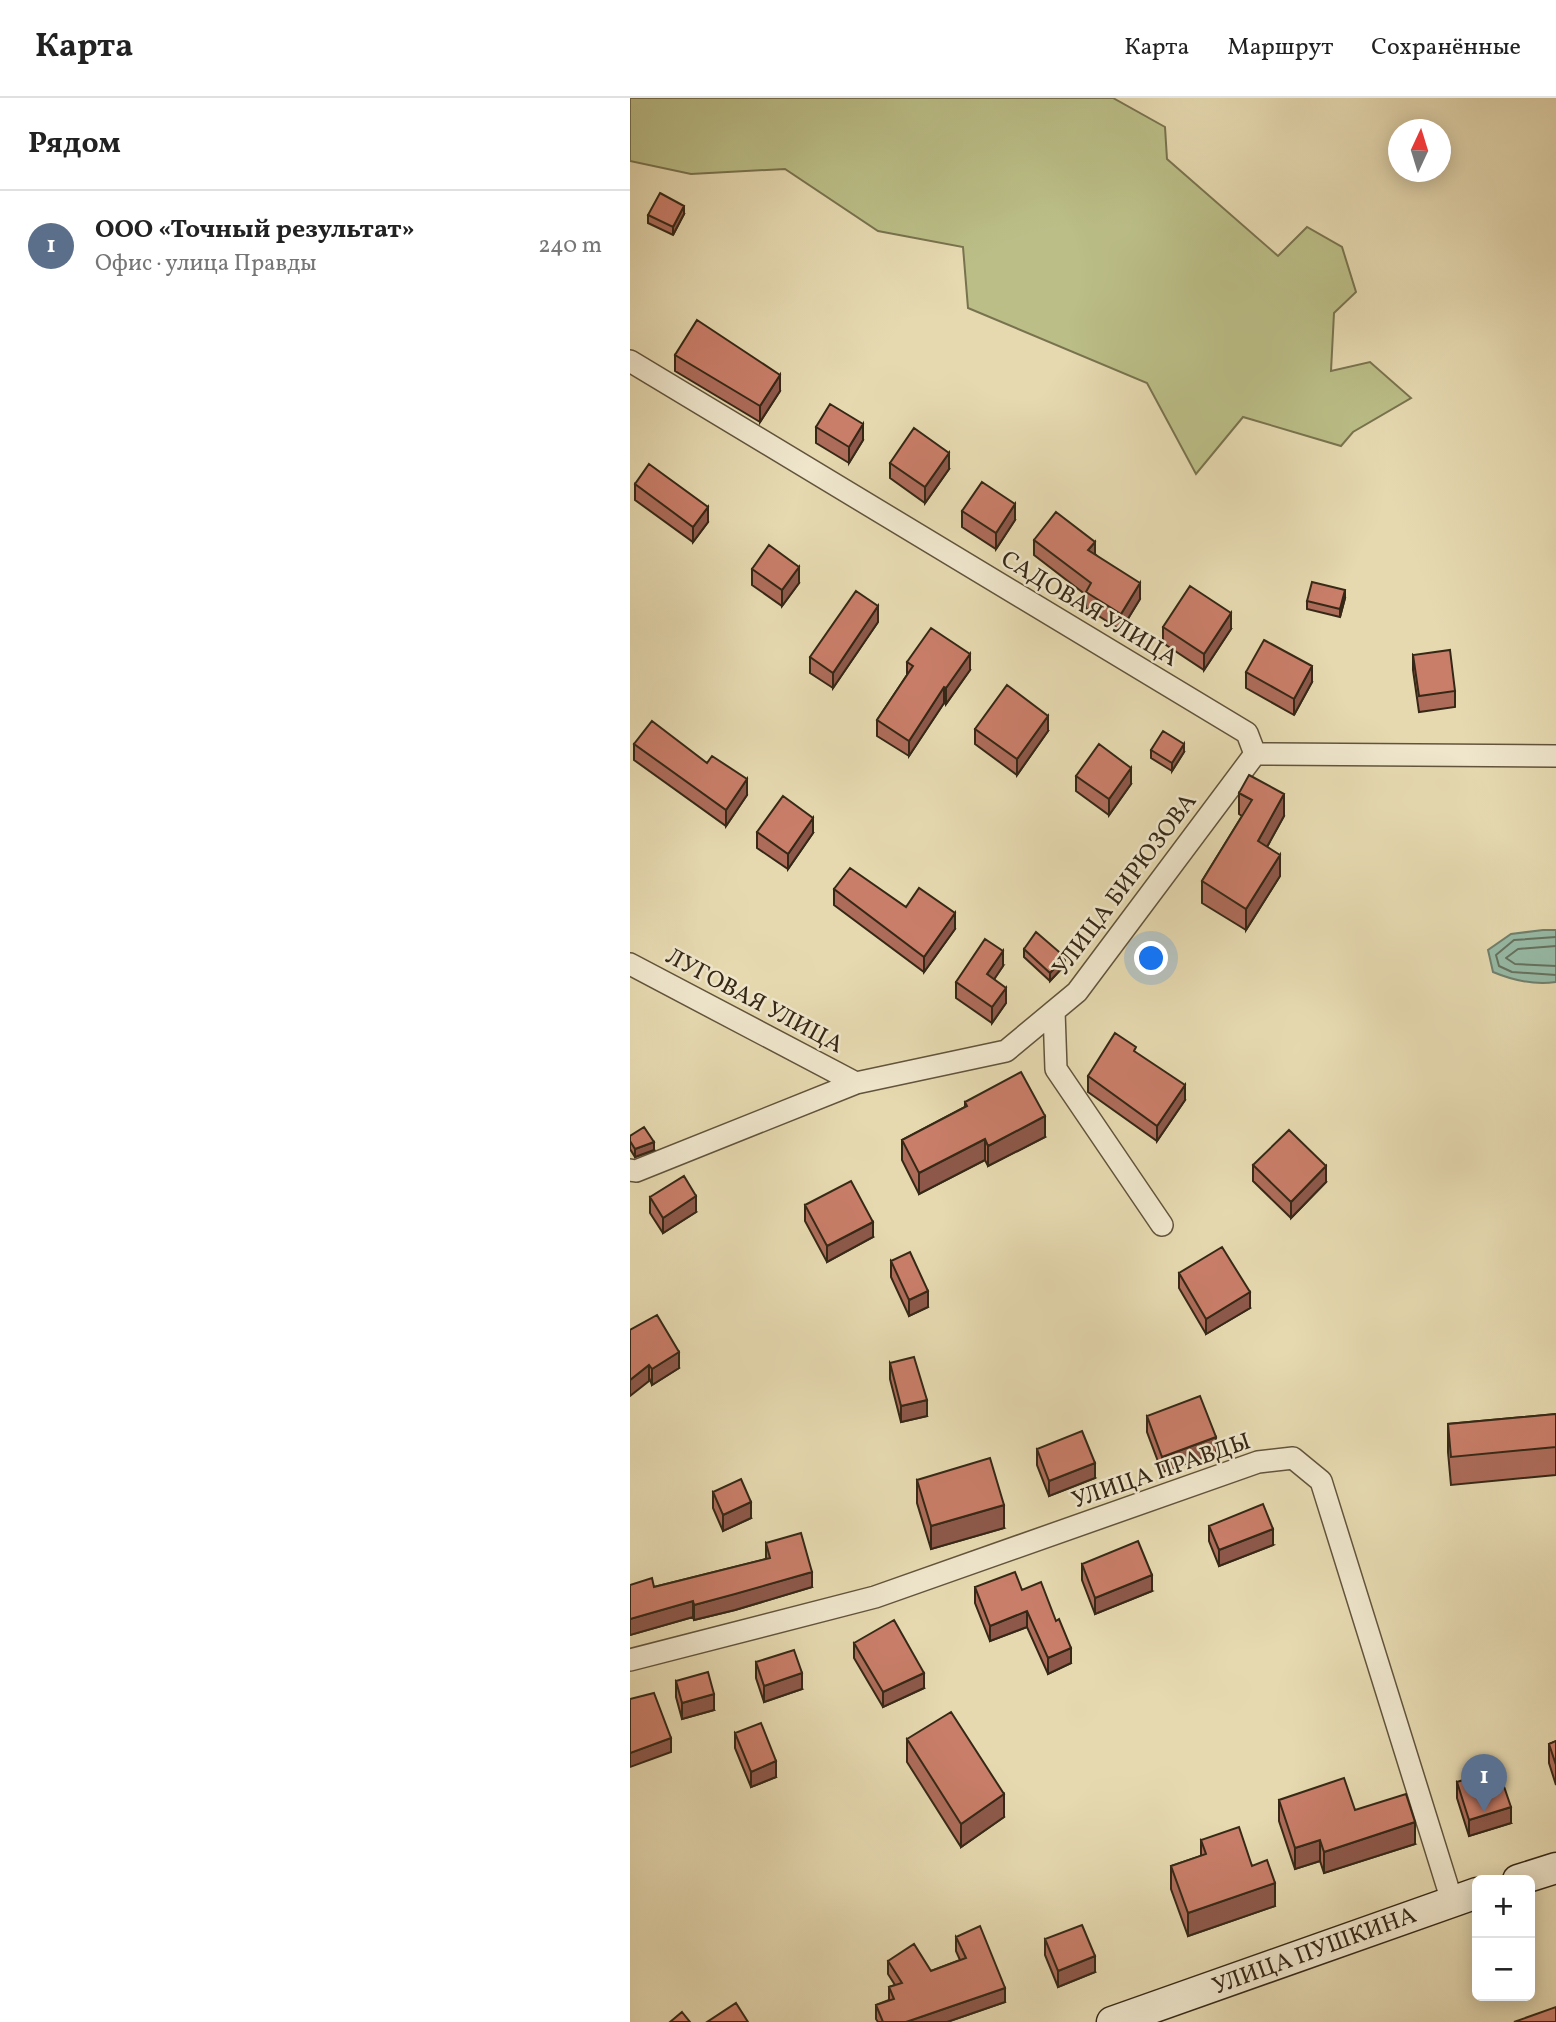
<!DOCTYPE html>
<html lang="ru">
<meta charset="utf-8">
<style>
:root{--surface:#fff;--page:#f2f2f2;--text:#222;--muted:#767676;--line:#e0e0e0;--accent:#0b8043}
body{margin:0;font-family:Vollkorn,serif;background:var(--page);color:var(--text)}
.controls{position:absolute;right:21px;bottom:21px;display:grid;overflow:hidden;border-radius:10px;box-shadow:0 4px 18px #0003}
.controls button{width:63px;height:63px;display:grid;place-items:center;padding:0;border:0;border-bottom:2px solid var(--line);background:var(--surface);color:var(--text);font:35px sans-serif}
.compass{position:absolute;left:758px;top:21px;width:63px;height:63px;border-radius:50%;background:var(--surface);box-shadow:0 4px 18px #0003;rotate:4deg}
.you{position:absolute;left:522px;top:861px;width:24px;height:24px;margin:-18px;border:5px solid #fff;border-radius:50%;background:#1a73e8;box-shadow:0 0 0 10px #1a73e833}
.badge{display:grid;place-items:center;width:46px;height:46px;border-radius:50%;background:var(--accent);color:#fff;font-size:23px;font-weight:700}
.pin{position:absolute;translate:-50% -58px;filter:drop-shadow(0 2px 4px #0008)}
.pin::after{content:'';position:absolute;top:37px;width:24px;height:21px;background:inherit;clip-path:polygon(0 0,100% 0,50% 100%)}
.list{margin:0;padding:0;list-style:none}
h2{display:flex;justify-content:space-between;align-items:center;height:91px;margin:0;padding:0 28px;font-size:30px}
h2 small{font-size:23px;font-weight:400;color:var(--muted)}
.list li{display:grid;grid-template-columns:46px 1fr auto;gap:21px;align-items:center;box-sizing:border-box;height:112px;padding:0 28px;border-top:2px solid var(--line)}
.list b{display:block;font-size:26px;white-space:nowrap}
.list p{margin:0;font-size:23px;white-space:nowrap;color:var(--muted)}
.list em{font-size:23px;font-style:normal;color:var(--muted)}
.map{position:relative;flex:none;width:926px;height:1924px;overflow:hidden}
header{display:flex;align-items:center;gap:42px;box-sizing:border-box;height:98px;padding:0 35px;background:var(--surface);border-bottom:2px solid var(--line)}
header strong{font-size:33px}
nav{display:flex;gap:38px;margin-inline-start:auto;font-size:24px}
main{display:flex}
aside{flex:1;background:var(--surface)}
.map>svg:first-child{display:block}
</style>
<header>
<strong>Карта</strong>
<nav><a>Карта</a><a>Маршрут</a><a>Сохранённые</a></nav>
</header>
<main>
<aside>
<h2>Рядом<small></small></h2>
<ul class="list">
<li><span class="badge" style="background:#5c6f8a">1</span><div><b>ООО «Точный результат»</b><p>Офис · улица Правды</p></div><em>240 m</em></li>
</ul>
</aside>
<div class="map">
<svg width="926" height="1924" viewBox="0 0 926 1924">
<rect width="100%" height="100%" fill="#e6d9b0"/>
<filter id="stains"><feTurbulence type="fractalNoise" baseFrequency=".00286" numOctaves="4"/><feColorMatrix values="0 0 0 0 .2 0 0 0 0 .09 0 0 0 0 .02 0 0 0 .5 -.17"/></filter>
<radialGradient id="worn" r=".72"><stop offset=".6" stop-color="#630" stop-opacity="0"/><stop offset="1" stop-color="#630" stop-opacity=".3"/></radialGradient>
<path fill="#bbbe87" stroke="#78734e" stroke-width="2" d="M 0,0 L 483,0 L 535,29 L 537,61 L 648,158 L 677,129 L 712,149 L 726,194 L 704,215 L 701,273 L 740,264 L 781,300 L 723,334 L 711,348 L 613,319 L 566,376 L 517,285 L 338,210 L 333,149 L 248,133 L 155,71 L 61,76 L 0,63 Z"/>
<path fill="#97bba7" stroke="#70806d" stroke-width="2" d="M 913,832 L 926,832 L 926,884 C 905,887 882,882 863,874 L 858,852 L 881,836 Z"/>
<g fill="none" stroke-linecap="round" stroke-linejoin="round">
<path stroke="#66725e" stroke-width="2" d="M 926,839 L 884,842 L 866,857 L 869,868 L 882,874 L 926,877
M 926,848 L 888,851 L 876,860 L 885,866 L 926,868"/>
<g stroke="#62543c" stroke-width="24">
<path id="street" d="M 0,263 L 617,635 L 625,656 L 926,658
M 0,866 L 226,985
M 424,913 L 426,971 L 532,1127
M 0,1072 L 6,1073 L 226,985 L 376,953 L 447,894 L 625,656
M 0,1562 L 245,1499 L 628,1364 L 663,1360 L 691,1383 L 822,1803"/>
</g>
<g stroke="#362816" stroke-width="33">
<path id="secondary" d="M 888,1782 L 926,1770
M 482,1924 L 847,1795"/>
</g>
<use href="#street" stroke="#efe6cc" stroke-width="21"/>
<use href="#secondary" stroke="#efe6cc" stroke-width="30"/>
</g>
<path fill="#ad6c5a" stroke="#362816" stroke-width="2" d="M 54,116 L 43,137 L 18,125 L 18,117 Z
M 45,257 L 150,293 L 130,324 L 45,273 Z
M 186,329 L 233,342 L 219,365 L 186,345 Z
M 260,365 L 319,371 L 295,405 L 260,380 Z
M 5,386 L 78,424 L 63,444 L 5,402 Z
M 332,413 L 385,422 L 366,451 L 332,429 Z
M 404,442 L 465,456 L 510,501 L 491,532 L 456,510 L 456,497 L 404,457 Z
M 122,471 L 169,485 L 152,508 L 122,487 Z
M 715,500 L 710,519 L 677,511 L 677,503 Z
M 248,524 L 203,590 L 180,575 L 180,559 Z
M 533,529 L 601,531 L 574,572 L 533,545 Z
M 783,557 L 825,593 L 825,609 L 789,614 L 783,572 Z
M 277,564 L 340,572 L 316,606 L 314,605 L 279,658 L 247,638 L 247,622 L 277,577 Z
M 616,574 L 682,584 L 664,617 L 616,590 Z
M 345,631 L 418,633 L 387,677 L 345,646 Z
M 4,646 L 77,665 L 117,697 L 96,728 L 4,662 Z
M 521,652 L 554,654 L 542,673 L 521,660 Z
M 446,678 L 501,686 L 479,717 L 446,693 Z
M 609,695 L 654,718 L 637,749 L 650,778 L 616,832 L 572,805 L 572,783 L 612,718 L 609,716 Z
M 127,734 L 183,735 L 158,771 L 127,750 Z
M 204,791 L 276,809 L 325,831 L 294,874 L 204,807 Z
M 394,851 L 435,867 L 420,883 L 394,859 Z
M 373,868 L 364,881 L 376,905 L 362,925 L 326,900 L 326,884 Z
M 458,978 L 555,1002 L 527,1043 L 458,994 Z
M 335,1004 L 415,1039 L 358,1068 L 355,1062 L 289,1096 L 272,1062 L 272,1042 L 335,1009 Z
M 0,1038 L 24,1052 L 5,1059 L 0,1051 Z
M 623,1067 L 696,1084 L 661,1120 L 623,1083 Z
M 20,1099 L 66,1114 L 33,1135 L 20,1115 Z
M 175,1107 L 243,1139 L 197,1164 L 175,1123 Z
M 261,1163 L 298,1209 L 279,1218 L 261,1179 Z
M 549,1175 L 620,1210 L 576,1236 L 549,1190 Z
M 0,1232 L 49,1270 L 22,1287 Z
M 260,1265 L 297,1318 L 271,1324 L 260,1281 Z
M 926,1316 L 926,1377 L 821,1387 L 818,1354 L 818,1326 Z
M 517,1318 L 586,1355 L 532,1374 L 517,1334 Z
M 407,1351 L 465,1380 L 419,1398 L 407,1367 Z
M 287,1382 L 374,1430 L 301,1451 L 287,1405 Z
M 83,1394 L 121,1420 L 93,1433 L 83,1410 Z
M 579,1428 L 643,1447 L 589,1468 L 579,1443 Z
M 136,1445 L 182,1489 L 105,1512 L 64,1522 L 63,1519 L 0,1537 L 0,1487 L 24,1489 L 136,1461 Z
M 452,1466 L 522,1493 L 465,1516 L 452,1482 Z
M 345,1489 L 392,1492 L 441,1565 L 418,1576 L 397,1529 L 360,1543 L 345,1505 Z
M 224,1545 L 294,1590 L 253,1609 L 224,1560 Z
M 126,1564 L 172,1591 L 134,1604 L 126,1580 Z
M 46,1583 L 84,1612 L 52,1621 L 46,1599 Z
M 105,1635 L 146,1679 L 121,1689 L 105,1650 Z
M 277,1641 L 374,1719 L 331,1749 L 277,1664 Z
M 926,1643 L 926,1687 L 919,1665 L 919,1646 Z
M 827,1684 L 881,1725 L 839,1738 L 827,1700 Z
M 649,1702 L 725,1712 L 785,1746 L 694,1775 L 690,1763 L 665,1771 L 649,1723 Z
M 571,1742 L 622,1768 L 645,1808 L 558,1838 L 541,1791 L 541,1768 L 571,1758 Z
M 326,1839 L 375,1904 L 317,1924 L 248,1924 L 246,1921 L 246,1907 L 259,1902 L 259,1889 L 265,1887 L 258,1876 L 258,1863 L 301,1873 L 330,1862 L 326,1853 Z
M 415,1841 L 465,1874 L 428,1889 L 415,1857 Z"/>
<path fill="#8d584a" stroke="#362816" stroke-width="2" d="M 54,108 L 54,116 L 43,137 L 43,129 Z
M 150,277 L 150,293 L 130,324 L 130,308 Z
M 233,326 L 233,342 L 219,365 L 219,349 Z
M 319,355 L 319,371 L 295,405 L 295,389 Z
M 385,406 L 385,422 L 366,451 L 366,435 Z
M 78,409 L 78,424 L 63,444 L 63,429 Z
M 465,444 L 465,459 L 458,452 Z
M 169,469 L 169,485 L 152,508 L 152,492 Z
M 510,485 L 510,501 L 491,532 L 491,516 Z
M 715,492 L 715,500 L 710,519 L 710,511 Z
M 248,508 L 248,524 L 203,590 L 203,575 Z
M 601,515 L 601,531 L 574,572 L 574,556 Z
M 340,556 L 340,572 L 316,606 L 316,590 Z
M 682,568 L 682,584 L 664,617 L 664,601 Z
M 314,589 L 314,605 L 279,658 L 279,643 Z
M 418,618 L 418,633 L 387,677 L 387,661 Z
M 554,646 L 554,654 L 542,673 L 542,665 Z
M 501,670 L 501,686 L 479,717 L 479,701 Z
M 117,681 L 117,697 L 96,728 L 96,712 Z
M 654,696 L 654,718 L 628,765 L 628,743 Z
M 183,720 L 183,735 L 158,771 L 158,756 Z
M 650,757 L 650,778 L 616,832 L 616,811 Z
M 325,815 L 325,831 L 294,874 L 294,859 Z
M 373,853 L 373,868 L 357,892 L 357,876 Z
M 435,859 L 435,867 L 420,883 L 420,875 Z
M 376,890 L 376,905 L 362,925 L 362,909 Z
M 555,987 L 555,1002 L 527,1043 L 527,1028 Z
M 415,1018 L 415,1039 L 358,1068 L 358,1048 Z
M 355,1041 L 355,1062 L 289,1096 L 289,1075 Z
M 24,1044 L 24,1052 L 5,1059 L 5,1051 Z
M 696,1068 L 696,1084 L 661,1120 L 661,1104 Z
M 66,1098 L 66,1114 L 33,1135 L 33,1120 Z
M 243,1124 L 243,1139 L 197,1164 L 197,1148 Z
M 298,1193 L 298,1209 L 279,1218 L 279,1202 Z
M 620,1194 L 620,1210 L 576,1236 L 576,1221 Z
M 49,1254 L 49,1270 L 22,1287 L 22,1271 Z
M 19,1267 L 19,1283 L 0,1298 L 0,1282 Z
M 297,1302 L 297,1318 L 271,1324 L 271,1308 Z
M 586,1339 L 586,1355 L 532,1374 L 532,1359 Z
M 465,1365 L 465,1380 L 419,1398 L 419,1383 Z
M 121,1404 L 121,1420 L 93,1433 L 93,1417 Z
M 374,1407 L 374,1430 L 301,1451 L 301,1428 Z
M 643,1431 L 643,1447 L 589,1468 L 589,1452 Z
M 182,1474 L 182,1489 L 105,1512 L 64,1522 L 64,1507 Z
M 522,1477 L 522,1493 L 465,1516 L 465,1500 Z
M 63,1503 L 63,1519 L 0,1537 L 0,1521 Z
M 397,1513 L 397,1529 L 360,1543 L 360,1528 Z
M 441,1550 L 441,1565 L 418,1576 L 418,1560 Z
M 172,1575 L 172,1591 L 134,1604 L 134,1588 Z
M 294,1575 L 294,1590 L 253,1609 L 253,1594 Z
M 84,1596 L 84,1612 L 52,1621 L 52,1605 Z
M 41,1640 L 41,1654 L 0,1669 L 0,1655 Z
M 146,1663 L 146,1679 L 121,1689 L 121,1674 Z
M 374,1696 L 374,1719 L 331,1749 L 331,1726 Z
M 881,1709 L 881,1725 L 839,1738 L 839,1722 Z
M 785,1724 L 785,1746 L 694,1775 L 694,1754 Z
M 690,1742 L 690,1763 L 665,1771 L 665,1750 Z
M 645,1785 L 645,1808 L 558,1838 L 558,1815 Z
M 465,1858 L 465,1874 L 428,1889 L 428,1873 Z
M 375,1890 L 375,1904 L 317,1924 L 276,1924 Z"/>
<path fill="#c97e69" stroke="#362816" stroke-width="2" d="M 30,95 L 54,108 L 43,129 L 18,117 Z
M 67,222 L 150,277 L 130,308 L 45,257 Z
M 200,306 L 233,326 L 219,349 L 186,329 Z
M 284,330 L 319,355 L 295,389 L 260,365 Z
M 19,366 L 78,409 L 63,429 L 5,386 Z
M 352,384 L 385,406 L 366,435 L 332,413 Z
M 426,414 L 465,444 L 458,452 L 510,485 L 491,516 L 456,494 L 461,485 L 404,442 Z
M 139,447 L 169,469 L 152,492 L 122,471 Z
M 682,484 L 715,492 L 710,511 L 677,503 Z
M 560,488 L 601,515 L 574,556 L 533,529 Z
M 226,493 L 248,508 L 203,575 L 180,559 Z
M 301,530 L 340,556 L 316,590 L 314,589 L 279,643 L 247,622 L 283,568 L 277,564 Z
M 634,542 L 682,568 L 664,601 L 616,574 Z
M 820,552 L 825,593 L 789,598 L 783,557 Z
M 377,587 L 418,618 L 387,661 L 345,631 Z
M 22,623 L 77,665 L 82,658 L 117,681 L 96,712 L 4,646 Z
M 533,633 L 554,646 L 542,665 L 521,652 Z
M 469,646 L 501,670 L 479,701 L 446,678 Z
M 619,677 L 654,696 L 628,743 L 650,757 L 616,811 L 572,783 L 622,702 L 609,695 Z
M 153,698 L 183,720 L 158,756 L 127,734 Z
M 220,770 L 276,809 L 289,790 L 325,815 L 294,859 L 204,791 Z
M 406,834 L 435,859 L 420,875 L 394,851 Z
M 355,841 L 373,853 L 357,876 L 376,890 L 362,909 L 326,884 Z
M 485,935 L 506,949 L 504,953 L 555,987 L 527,1028 L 458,978 Z
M 391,974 L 415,1018 L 358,1048 L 355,1041 L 289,1075 L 272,1042 L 337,1008 L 335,1004 Z
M 14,1029 L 24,1044 L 5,1051 L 0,1043 L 0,1038 Z
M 659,1032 L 696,1068 L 661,1104 L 623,1067 Z
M 54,1078 L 66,1098 L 33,1120 L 20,1099 Z
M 221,1083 L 243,1124 L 197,1148 L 175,1107 Z
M 592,1149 L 620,1194 L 576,1221 L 549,1175 Z
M 280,1154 L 298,1193 L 279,1202 L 261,1163 Z
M 27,1217 L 49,1254 L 22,1271 L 19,1267 L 0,1282 L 0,1232 Z
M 284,1259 L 297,1302 L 271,1308 L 260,1265 Z
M 570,1298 L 586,1339 L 532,1359 L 517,1318 Z
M 926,1316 L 926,1349 L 821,1359 L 818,1326 Z
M 452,1333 L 465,1365 L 419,1383 L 407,1351 Z
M 360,1360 L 374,1407 L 301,1428 L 287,1382 Z
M 111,1381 L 121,1404 L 93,1417 L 83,1394 Z
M 633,1406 L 643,1431 L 589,1452 L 579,1428 Z
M 171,1435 L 182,1474 L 105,1496 L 64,1507 L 63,1503 L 0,1521 L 0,1487 L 22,1480 L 24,1489 L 140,1460 L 136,1445 Z
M 508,1443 L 522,1477 L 465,1500 L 452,1466 Z
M 385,1474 L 392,1492 L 411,1484 L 426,1523 L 429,1521 L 441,1550 L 418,1560 L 397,1513 L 360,1528 L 345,1489 Z
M 264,1522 L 294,1575 L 253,1594 L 224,1545 Z
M 164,1552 L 172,1575 L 134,1588 L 126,1564 Z
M 78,1574 L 84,1596 L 52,1605 L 46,1583 Z
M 24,1595 L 41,1640 L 0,1655 L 0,1601 Z
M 321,1614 L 374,1696 L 331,1726 L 277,1641 Z
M 131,1625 L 146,1663 L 121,1674 L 105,1635 Z
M 926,1643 L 926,1667 L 919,1646 Z
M 868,1671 L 881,1709 L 839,1722 L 827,1684 Z
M 714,1680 L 725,1712 L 776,1696 L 785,1724 L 694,1754 L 690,1742 L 665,1750 L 649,1702 Z
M 609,1729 L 622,1768 L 637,1762 L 645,1785 L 558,1815 L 541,1768 L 576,1756 L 571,1742 Z
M 452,1827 L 465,1858 L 428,1873 L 415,1841 Z
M 350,1828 L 375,1890 L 276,1924 L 253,1924 L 246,1907 L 264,1901 L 259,1889 L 272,1885 L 258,1863 L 284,1846 L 301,1873 L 336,1860 L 326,1839 Z
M 106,1905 L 118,1924 L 77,1924 Z
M 926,1909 L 926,1924 L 884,1924 Z
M 52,1914 L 60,1924 L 40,1924 Z"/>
<g text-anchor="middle" stroke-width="5" stroke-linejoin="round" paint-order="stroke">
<g font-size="24" fill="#362816" stroke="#efe6cc">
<text transform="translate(460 510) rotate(31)" y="8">САДОВАЯ УЛИЦА</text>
<text transform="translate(494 786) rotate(-53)" y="8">УЛИЦА БИРЮЗОВА</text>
<text transform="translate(125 902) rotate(28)" y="8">ЛУГОВАЯ УЛИЦА</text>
<text transform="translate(531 1372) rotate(-19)" y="8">УЛИЦА ПРАВДЫ</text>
<text transform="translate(684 1852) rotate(-20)" y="8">УЛИЦА ПУШКИНА</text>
</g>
</g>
<rect width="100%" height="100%" filter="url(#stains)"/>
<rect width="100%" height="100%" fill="url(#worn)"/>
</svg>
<div class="controls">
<button>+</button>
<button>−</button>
</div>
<svg class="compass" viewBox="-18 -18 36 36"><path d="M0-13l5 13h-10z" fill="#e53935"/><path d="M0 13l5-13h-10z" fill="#767676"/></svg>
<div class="you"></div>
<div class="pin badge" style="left:854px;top:1714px;background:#5c6f8a">1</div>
</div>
</main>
